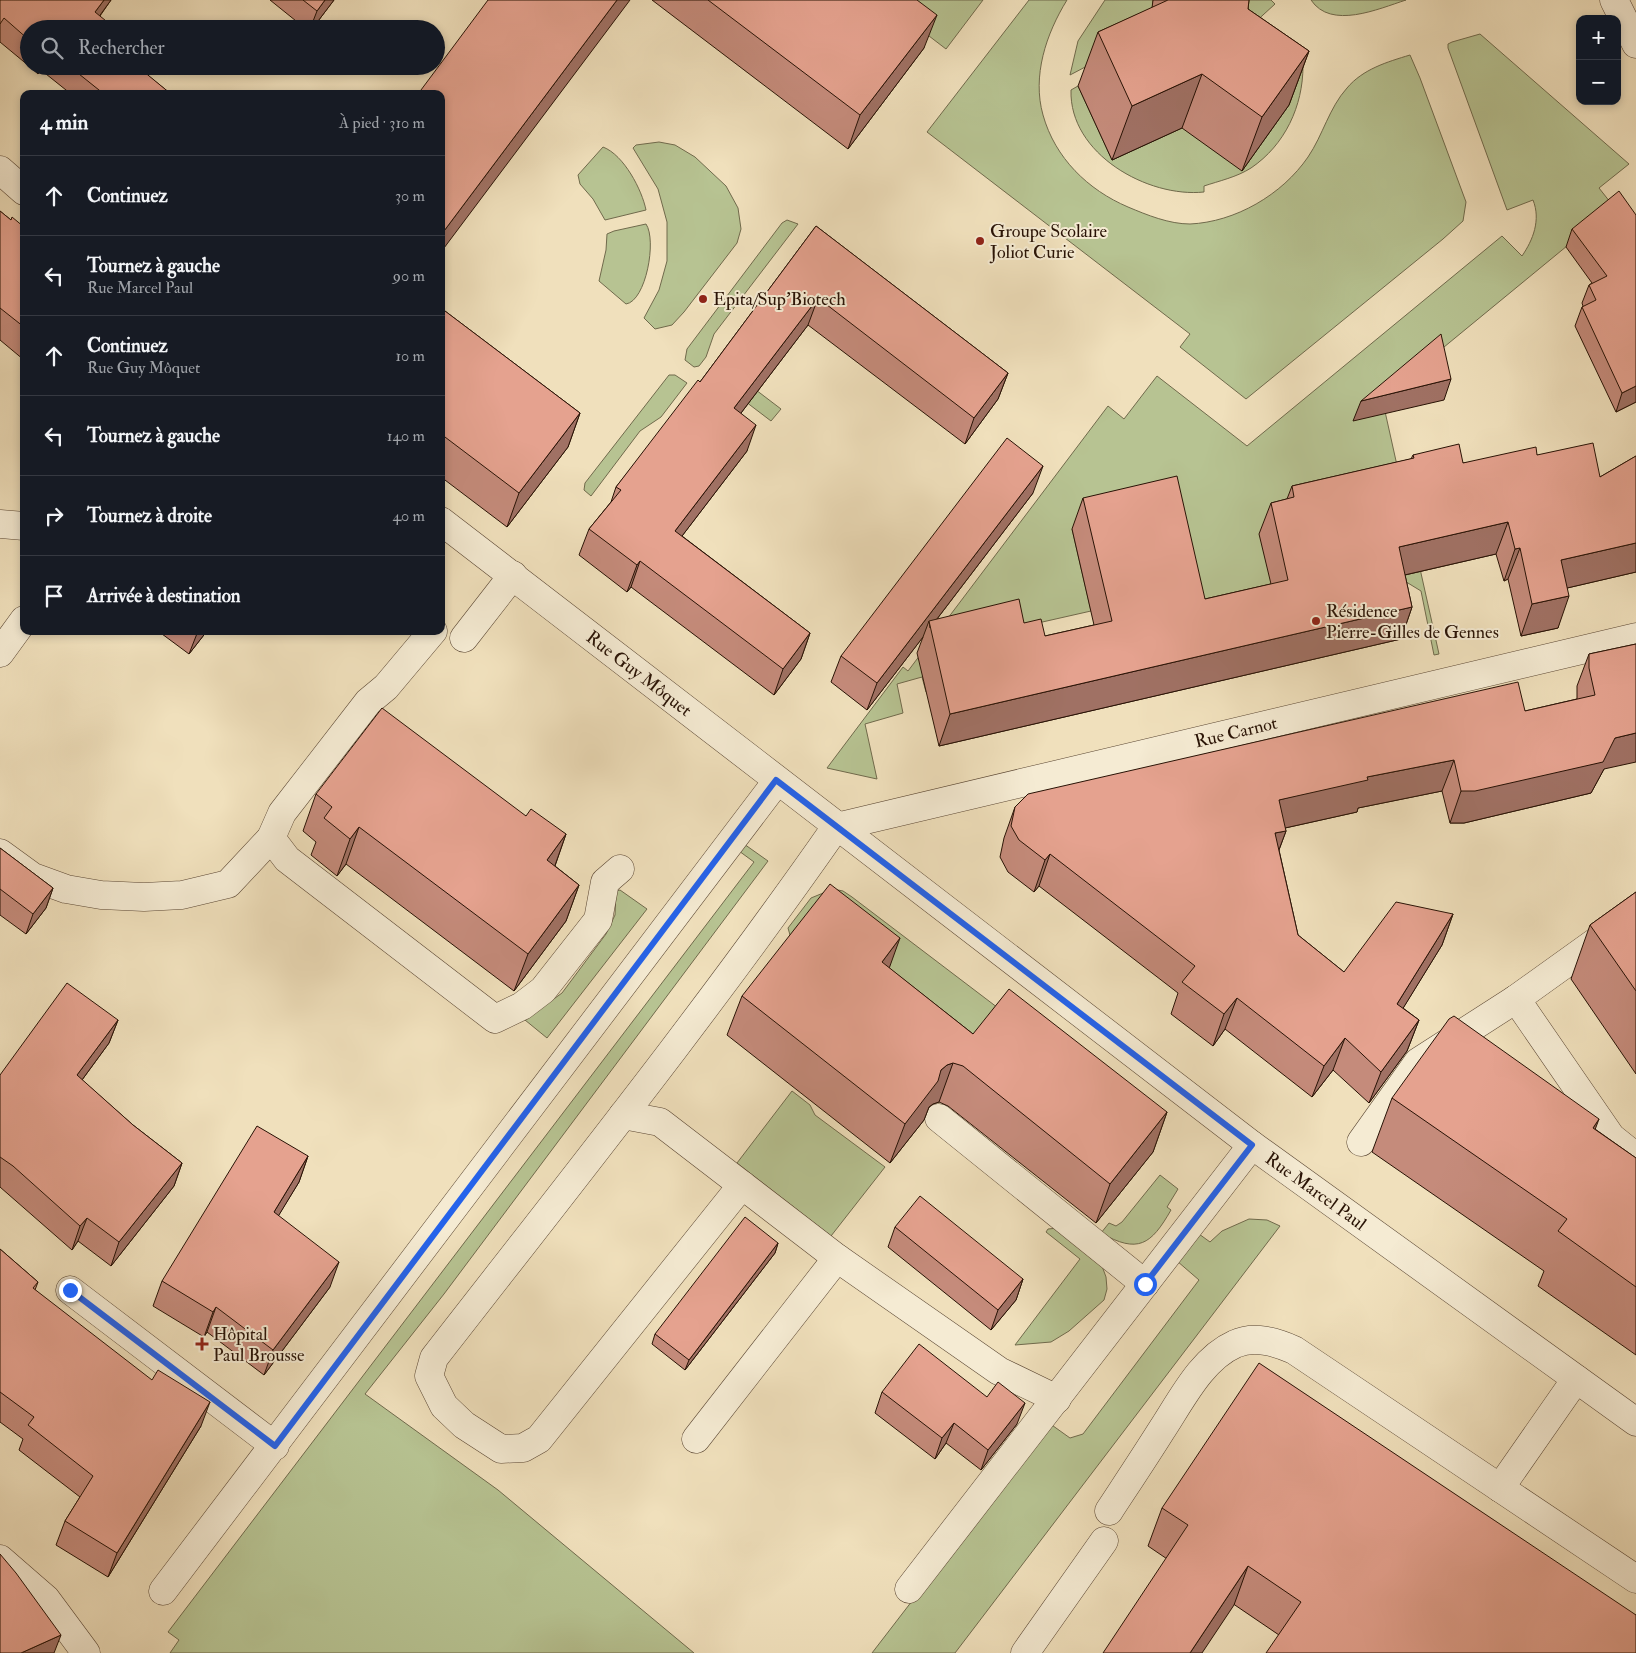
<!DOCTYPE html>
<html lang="fr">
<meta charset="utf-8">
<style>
:root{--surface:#171b24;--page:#20242c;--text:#f1f3f6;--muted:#9ea1a6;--line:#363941}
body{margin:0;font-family:"IM FELL Double Pica",serif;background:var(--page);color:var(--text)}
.controls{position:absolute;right:15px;top:15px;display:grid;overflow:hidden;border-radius:10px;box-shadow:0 2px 8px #0003}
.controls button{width:45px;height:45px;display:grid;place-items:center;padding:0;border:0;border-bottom:1px solid var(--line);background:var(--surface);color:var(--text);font:25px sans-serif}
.stop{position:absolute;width:15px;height:15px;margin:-11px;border:4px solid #2563eb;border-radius:50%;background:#fff}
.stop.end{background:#2563eb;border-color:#fff;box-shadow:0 1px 5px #0008}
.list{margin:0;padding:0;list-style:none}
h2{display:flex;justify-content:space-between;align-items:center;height:65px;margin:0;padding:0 20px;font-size:21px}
h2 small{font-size:16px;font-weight:400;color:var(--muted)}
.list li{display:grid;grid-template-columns:32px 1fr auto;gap:15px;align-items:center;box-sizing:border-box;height:80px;padding:0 20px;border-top:1px solid var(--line)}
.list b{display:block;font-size:19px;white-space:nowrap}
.list p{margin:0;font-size:16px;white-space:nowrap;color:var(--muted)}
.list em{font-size:16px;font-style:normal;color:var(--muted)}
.icon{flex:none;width:28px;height:28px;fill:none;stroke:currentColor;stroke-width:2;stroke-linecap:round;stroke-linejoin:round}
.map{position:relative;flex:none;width:1636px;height:1653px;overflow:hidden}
.search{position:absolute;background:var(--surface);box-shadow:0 2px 8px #0003;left:20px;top:20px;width:425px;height:55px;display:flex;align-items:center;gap:12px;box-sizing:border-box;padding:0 18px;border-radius:28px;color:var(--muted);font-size:19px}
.panel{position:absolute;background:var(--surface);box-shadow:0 2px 8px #0003;left:20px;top:90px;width:425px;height:545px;border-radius:10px}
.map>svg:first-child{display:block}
</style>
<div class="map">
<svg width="1636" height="1653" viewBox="0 0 1636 1653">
<rect width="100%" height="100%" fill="#f0e0bc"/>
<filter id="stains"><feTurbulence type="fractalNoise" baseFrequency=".004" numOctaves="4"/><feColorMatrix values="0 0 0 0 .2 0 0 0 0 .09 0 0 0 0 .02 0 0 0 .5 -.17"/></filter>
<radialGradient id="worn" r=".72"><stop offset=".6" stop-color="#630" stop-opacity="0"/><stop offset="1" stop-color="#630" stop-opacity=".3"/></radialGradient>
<path fill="#b7c392" stroke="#706a4c" d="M 882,0 L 983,0 L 946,49 Z
M 1029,0 L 1067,0 C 1046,34 1032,76 1043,115 C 1055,158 1088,190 1128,207 C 1147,215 1169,224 1190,224 C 1235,222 1282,195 1308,157 C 1323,135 1329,108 1347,88 C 1363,69 1387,62 1410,55 L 1420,78 L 1466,202 L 1463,221 L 1443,239 L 1246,399 L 1180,347 L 1190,334 L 927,132 Z
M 1105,0 L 1153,0 L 1148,55 L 1108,55 L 1070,75 L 1078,41 Z
M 1234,0 L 1271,0 L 1275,4 L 1240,36 Z
M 1311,0 L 1406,0 C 1378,9 1331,30 1311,0 Z
M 1480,34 L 1629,164 L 1599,188 L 1614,207 L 1612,209 L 1382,398 L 1439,654 L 1434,655 L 1421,591 L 1385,569 L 1277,611 L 1193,630 L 1072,529 L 1091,611 L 1007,630 L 926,692 L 922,677 L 897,684 L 903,713 L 865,724 L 877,779 L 827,768 L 903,667 L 908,671 L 1108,406 L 1124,419 L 1157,376 L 1247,446 L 1502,236 L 1522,256 C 1533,240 1541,220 1533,200 L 1507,210 L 1448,48 L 1448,44 L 1452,42 Z
M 1303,66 C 1303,106 1285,145 1251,168 C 1237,177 1219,181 1204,186 L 1204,192 C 1148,198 1069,154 1071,90 L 1078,86 L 1112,160 Z
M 659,142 L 675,145 L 695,157 L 726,186 L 738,208 L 741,229 L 737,243 L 684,312 L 672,325 L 655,329 L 644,318 L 659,290 L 667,261 L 667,222 L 658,189 L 633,148 L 636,145 Z
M 603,147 C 624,155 642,190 646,210 L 605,220 L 593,199 L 580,184 L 578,175 Z
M 787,220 L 798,224 L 714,334 L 706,357 L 699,366 L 694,367 L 685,360 L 687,349 L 782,223 Z
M 646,224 C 657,240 646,301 626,304 L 599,281 L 606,250 L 607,234 L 614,231 Z
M 735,374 L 781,409 L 771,421 L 725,386 Z
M 669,375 L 675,375 L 687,383 L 661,417 L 640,431 L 591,496 L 584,490 L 585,483 Z
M 744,844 L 768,861 L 444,1294 L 365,1394 L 498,1490 L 694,1653 L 170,1653 L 179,1640 L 168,1632 L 754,862 L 739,851 Z
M 833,889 L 843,891 L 852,897 L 1006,1014 L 959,1073 L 790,935 L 788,928 L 811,898 Z
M 620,890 L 647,909 L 547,1038 L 525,1020 L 562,993 L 606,934 L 615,915 L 616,891 Z
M 792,1091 L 810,1105 L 815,1115 L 885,1167 L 831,1236 L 737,1163 Z
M 1160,1175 L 1178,1189 L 1167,1207 L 1171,1210 C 1151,1245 1138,1254 1101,1233 L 1109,1223 L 1116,1226 L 1122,1222 Z
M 1249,1219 L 1267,1220 L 1280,1226 L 955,1653 L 872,1653 L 1049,1423 L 1070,1438 L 1083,1434 L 1199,1280 L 1177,1261 L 1199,1234 L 1210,1242 L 1222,1231 Z
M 1058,1228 L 1102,1266 L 1106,1277 L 1107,1289 L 1104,1300 L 1069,1331 L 1051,1342 L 1015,1345 L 1080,1259 L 1046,1232 L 1048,1229 Z"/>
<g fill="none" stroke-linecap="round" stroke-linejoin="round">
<g stroke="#5a4633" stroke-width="29">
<g id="minor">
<path d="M 1614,0 L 1636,44"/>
<path d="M 0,170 L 24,191"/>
<path id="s1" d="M 441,521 L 1252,1145 L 1636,1422"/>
<path d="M 0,524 L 24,526"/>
<path d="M 433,631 L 386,687 L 368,702 L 282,813 L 271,838 L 287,859 L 495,1019 L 522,1006 L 543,990 L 598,920 L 605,882 L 620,869"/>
<path d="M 464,638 L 513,575"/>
<path d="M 0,653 L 24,620"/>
<path id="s2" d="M 836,827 L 1636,637"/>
<path d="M 0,853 L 33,877 L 66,889 L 101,895 L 144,897 L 182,895 L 228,884 L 271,838"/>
<path d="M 1516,999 L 1611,1137 L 1636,1157"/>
<path d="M 623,1115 L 660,1122 L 837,1258 L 999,1371 L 1057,1399"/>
<path d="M 939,1118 L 1145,1284"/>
<path d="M 1361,1142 L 1418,1062 L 1516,999 L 1636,913"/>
<path d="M 742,1185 L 539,1439 L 523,1448 L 501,1449 L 464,1425 L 444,1406 L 429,1376 L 434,1358 C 570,1183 709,1009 836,827"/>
<path d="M 70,1290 L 275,1446"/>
<path d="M 696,1439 L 837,1258"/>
<path d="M 1500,1488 L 1576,1379"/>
<path d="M 1109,1511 C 1126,1485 1144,1458 1161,1431 C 1181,1401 1201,1359 1235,1344 C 1254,1335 1276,1342 1294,1350 L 1636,1579"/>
<path d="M 0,1559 L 46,1599 L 86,1653"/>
<path d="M 909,1589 L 1252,1145"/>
<path d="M 163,1591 L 777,781"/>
<path d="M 1025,1653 L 1104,1541"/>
</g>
</g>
<use href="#minor" stroke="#f5ebd3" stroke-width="28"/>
</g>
<path fill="#c58b7b" stroke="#281205" d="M 0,0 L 111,0 L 100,16 L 29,29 L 29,66 L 0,42 Z
M 270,0 L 334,0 L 312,29 L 306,29 Z
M 652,0 L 917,0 L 924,48 L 848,149 Z
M 1153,0 L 1249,0 L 1248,9 L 1309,51 L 1289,105 L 1242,171 L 1182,128 L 1112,160 L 1078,86 L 1098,32 L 1152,8 Z
M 29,66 L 142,66 L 141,70 L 171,94 L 71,94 L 41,70 L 38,74 Z
M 0,211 L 11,220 L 24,227 L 24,360 L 0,340 Z
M 1636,215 L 1636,402 L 1616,412 L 1575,326 L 1582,307 L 1583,306 L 1582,303 L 1589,285 L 1592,283 L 1566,247 L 1572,229 Z
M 816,226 L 1008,373 L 998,399 L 965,444 L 808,325 L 741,413 L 747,451 L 682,536 L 810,633 L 801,659 L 774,695 L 631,587 L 627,592 L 579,555 L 589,529 L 611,502 L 616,487 L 700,382 Z
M 441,308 L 580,413 L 568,447 L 507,527 L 441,477 Z
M 1413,455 L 1463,463 L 1537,455 L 1600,477 L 1636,456 L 1636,572 L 1567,588 L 1558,628 L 1521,636 L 1508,579 L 1504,581 L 1496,554 L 1405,575 L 1412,607 L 1401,639 L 939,746 L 917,653 L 923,637 L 867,710 L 831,682 L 841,656 L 1033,493 L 937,619 L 1024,623 L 1045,636 L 1094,625 L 1072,529 L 1083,498 L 1205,599 L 1271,584 L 1259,534 L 1271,503 L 1287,499 L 1292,486 L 1411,459 Z
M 158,631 L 207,631 L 189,654 Z
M 1636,644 L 1604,769 L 1591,793 L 1464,823 L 1450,823 L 1442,791 L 1358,808 L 1357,812 L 1285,828 L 1286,831 L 1279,850 L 1298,935 L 1344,972 L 1453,914 L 1442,945 L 1403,1008 L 1419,1020 L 1407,1051 L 1369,1103 L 1333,1070 L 1312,1097 L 1225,1029 L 1213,1046 L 1171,1014 L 1178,993 L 1039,886 L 1034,892 L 1008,872 L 1000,857 L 1004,838 L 1015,807 L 1525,711 L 1577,699 L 1577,686 L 1589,654 Z
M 316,794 L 526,816 L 566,834 L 555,866 L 579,885 L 566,921 L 514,991 L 346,864 L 337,876 L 311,855 L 316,842 L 303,831 Z
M 0,848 L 53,888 L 46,908 L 26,934 L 0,915 Z
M 1636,892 L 1636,1074 L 1571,979 L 1590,925 Z
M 889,968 L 973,1034 L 1167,1112 L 1153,1152 L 1096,1223 L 948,1106 L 939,1102 L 933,1104 L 929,1107 L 924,1120 L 890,1163 L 727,1035 L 742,996 Z
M 118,1020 L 109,1043 L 82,1080 L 133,1125 L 182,1163 L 174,1186 L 111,1266 L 78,1241 L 72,1250 L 0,1187 L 0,1075 Z
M 1392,1098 L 1595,1129 L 1636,1158 L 1636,1355 L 1538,1286 L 1544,1271 L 1372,1152 Z
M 308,1156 L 299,1182 L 278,1216 L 330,1287 L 264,1375 L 207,1332 L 204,1337 L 153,1306 L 162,1281 Z
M 895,1227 L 1023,1279 L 1016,1300 L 991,1330 L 888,1247 Z
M 778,1243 L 775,1253 L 685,1370 L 652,1344 L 655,1334 Z
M 0,1249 L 38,1282 L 35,1290 L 201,1426 L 108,1577 L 56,1545 L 65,1521 L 80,1497 L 19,1450 L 23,1439 L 0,1422 Z
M 882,1392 L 1017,1424 L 981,1470 L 946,1443 L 935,1459 L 875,1413 Z
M 1162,1508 L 1636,1615 L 1279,1635 L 1148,1546 Z"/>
<path fill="#a07164" stroke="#281205" d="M 104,0 L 111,0 L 90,29 L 95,12 Z
M 325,0 L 334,0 L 312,29 L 310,29 L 317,11 Z
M 617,0 L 630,0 L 441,252 L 441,235 Z
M 937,15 L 924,48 L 848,149 L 860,115 Z
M 1309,51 L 1289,105 L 1242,171 L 1262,117 Z
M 41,66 L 43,66 L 41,70 L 38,74 Z
M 137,66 L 142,66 L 139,74 Z
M 1202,74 L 1182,128 L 1112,160 L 1132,106 Z
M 818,298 L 808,325 L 725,434 L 734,408 Z
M 1008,373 L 998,399 L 965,444 L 974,418 Z
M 1451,379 L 1444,400 L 1353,421 L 1361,401 Z
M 1636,386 L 1636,402 L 1616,412 L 1622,393 Z
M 580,413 L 568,447 L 507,527 L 519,493 Z
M 756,425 L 747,451 L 666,557 L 675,531 Z
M 1043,466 L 1033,493 L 930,628 L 929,621 L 923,637 L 867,710 L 877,683 Z
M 1508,522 L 1496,554 L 1387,579 L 1399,547 Z
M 1636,543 L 1636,572 L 1550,592 L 1561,560 Z
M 1520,548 L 1508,579 L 1504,581 L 1515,549 Z
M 640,561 L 631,587 L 627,592 L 637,565 Z
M 1569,596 L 1558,628 L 1521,636 L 1532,604 Z
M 1412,607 L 1401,639 L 939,746 L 950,714 Z
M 198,631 L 207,631 L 189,654 Z
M 810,633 L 801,659 L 774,695 L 783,669 Z
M 1636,733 L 1636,762 L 1604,769 L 1591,793 L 1464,823 L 1450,823 L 1461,791 L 1615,738 Z
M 1454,760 L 1442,791 L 1358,808 L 1357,812 L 1267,832 L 1279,800 L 1367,777 Z
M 359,827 L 346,864 L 337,876 L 350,839 Z
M 1286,831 L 1274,863 L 1275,833 Z
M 566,834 L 553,871 L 547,860 Z
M 1050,854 L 1039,886 L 1034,892 L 1045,860 Z
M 579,885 L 566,921 L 514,991 L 528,954 Z
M 53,888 L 46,908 L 26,934 L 33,914 Z
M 1453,914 L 1442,945 L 1386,1036 L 1397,1004 Z
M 900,938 L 886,977 L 882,962 Z
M 1237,998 L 1225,1029 L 1213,1046 L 1224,1014 Z
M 118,1020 L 109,1043 L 68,1099 L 77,1075 Z
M 1419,1020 L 1407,1051 L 1369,1103 L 1381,1072 Z
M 1345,1038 L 1333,1070 L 1312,1097 L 1324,1066 Z
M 953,1063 L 939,1102 L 933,1104 L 929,1107 L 924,1120 L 890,1163 L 905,1124 L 941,1070 L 947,1065 Z
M 1167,1112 L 1153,1152 L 1096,1223 L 1110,1184 Z
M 1599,1119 L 1579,1173 L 1593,1128 Z
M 308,1156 L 299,1182 L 265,1238 L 274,1212 Z
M 182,1163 L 174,1186 L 111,1266 L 119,1242 Z
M 87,1218 L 78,1241 L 72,1250 L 80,1226 Z
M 778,1243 L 775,1253 L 685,1370 L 689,1360 Z
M 339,1262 L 330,1287 L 264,1375 L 273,1350 Z
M 1023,1279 L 1016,1300 L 991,1330 L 998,1310 Z
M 216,1307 L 207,1332 L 204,1337 L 213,1312 Z
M 210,1402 L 201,1426 L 108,1577 L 117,1553 Z
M 1025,1403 L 1017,1424 L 981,1470 L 988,1450 Z
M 954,1423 L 946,1443 L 935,1459 L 942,1438 Z
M 1248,1566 L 1234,1605 L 1202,1653 L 1190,1653 Z
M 61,1635 L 54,1653 L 21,1653 Z"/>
<path fill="#e5a28f" stroke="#281205" d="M 0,0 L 104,0 L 95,12 L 116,29 L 29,29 L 29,40 L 4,18 L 0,24 Z
M 303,0 L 325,0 L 317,11 Z
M 488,0 L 617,0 L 441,235 L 441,94 L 418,94 Z
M 708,0 L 917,0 L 937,15 L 860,115 Z
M 1168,0 L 1249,0 L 1248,9 L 1309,51 L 1262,117 L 1202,74 L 1132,106 L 1098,32 Z
M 69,66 L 137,66 L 171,94 L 104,94 Z
M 1619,191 L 1636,215 L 1636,386 L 1622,393 L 1582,307 L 1596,300 L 1589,285 L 1607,276 L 1572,229 Z
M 0,211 L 11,220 L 12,217 L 24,227 L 24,327 L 0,308 Z
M 816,226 L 1008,373 L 974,418 L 818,298 L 734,408 L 756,425 L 675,531 L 810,633 L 783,669 L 640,561 L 637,565 L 589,529 L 621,490 L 616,487 L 698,380 L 700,382 Z
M 441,308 L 580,413 L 519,493 L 441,434 Z
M 1441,334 L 1451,379 L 1361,401 Z
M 1007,438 L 1043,466 L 877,683 L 841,656 Z
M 1593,443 L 1600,477 L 1636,456 L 1636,543 L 1561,560 L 1569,596 L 1532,604 L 1520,548 L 1515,549 L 1508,522 L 1399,547 L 1412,607 L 950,714 L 929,621 L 1019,599 L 1024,623 L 1041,619 L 1045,636 L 1112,621 L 1083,498 L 1177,476 L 1205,599 L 1288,580 L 1271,503 L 1294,497 L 1292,486 L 1414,458 L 1413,455 L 1459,444 L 1463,463 L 1536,447 L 1537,455 Z
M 1636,644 L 1636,733 L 1615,738 L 1603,762 L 1475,791 L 1461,791 L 1454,760 L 1367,777 L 1368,780 L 1279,800 L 1286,831 L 1275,833 L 1298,935 L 1344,972 L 1396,902 L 1453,914 L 1397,1004 L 1419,1020 L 1381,1072 L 1345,1038 L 1324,1066 L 1237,998 L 1224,1014 L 1182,982 L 1195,966 L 1050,854 L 1045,860 L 1019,840 L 1011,826 L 1015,807 L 1028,794 L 1518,682 L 1525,711 L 1595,695 L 1589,668 L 1589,654 Z
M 382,708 L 526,816 L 531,809 L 566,834 L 547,860 L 579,885 L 528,954 L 359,827 L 350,839 L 324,818 L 332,807 L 316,794 Z
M 0,848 L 53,888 L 33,914 L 0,889 Z
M 830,884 L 900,938 L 882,962 L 973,1034 L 1009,989 L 1167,1112 L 1110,1184 L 963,1066 L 953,1063 L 947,1065 L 941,1070 L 938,1081 L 905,1124 L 742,996 Z
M 1636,892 L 1636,991 L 1590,925 Z
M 67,983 L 118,1020 L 77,1075 L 133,1125 L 182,1163 L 119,1242 L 87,1218 L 80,1226 L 13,1166 L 0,1157 L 0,1075 Z
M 1454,1016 L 1599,1119 L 1593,1128 L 1636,1158 L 1636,1287 L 1558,1231 L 1567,1219 L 1392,1098 L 1449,1019 Z
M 257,1126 L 308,1156 L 274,1212 L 339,1262 L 273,1350 L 216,1307 L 213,1312 L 162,1281 Z
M 920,1196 L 1023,1279 L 998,1310 L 895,1227 Z
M 745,1217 L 778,1243 L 689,1360 L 655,1334 Z
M 0,1249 L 38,1282 L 33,1288 L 152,1380 L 158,1370 L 210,1402 L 117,1553 L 65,1521 L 93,1476 L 28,1425 L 34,1417 L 0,1392 Z
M 919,1344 L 987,1397 L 998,1382 L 1025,1403 L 988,1450 L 954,1423 L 942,1438 L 882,1392 Z
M 1259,1363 L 1636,1615 L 1636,1653 L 1266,1653 L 1301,1602 L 1248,1566 L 1190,1653 L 1103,1653 L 1188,1525 L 1162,1508 Z
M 0,1554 L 16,1573 L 61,1635 L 21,1653 L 0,1653 Z"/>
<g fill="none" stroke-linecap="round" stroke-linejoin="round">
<path stroke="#2563eb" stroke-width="6" d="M 70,1290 L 275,1446 L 776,780 L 1252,1145 L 1145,1284"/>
</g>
<g fill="#8f2418" stroke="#f5ebd3" stroke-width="2">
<circle cx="980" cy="241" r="5"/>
<circle cx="703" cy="299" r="5"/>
<circle cx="1316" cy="621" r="5"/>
<path d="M199.5 1336.5h5v5h5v5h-5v5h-5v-5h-5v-5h5z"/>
</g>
<g text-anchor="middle" stroke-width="4" stroke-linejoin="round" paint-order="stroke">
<g font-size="18" fill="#281205" stroke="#f5ebd3" text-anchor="start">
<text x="990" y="237">Groupe Scolaire<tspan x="990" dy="21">Joliot Curie</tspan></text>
<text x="713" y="305">Epita/Sup'Biotech</text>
<text x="1326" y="617">Résidence<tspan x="1326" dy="21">Pierre-Gilles de Gennes</tspan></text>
<text x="213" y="1340">Hôpital<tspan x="213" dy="21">Paul Brousse</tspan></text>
</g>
<g font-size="18" fill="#281205" stroke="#f5ebd3">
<text dy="6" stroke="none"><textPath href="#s1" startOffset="250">Rue Guy Môquet</textPath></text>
<text dy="6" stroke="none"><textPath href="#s2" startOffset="411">Rue Carnot</textPath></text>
<text dy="6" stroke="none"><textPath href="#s1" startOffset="1102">Rue Marcel Paul</textPath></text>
</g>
</g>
<rect width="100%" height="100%" filter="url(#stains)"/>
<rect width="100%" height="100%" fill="url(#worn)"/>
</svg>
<div class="controls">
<button>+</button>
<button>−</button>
</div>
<div class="stop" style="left:1145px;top:1284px"></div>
<div class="stop end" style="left:70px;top:1290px"></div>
<div class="search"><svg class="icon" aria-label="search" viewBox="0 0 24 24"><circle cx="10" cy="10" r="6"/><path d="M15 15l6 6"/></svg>Rechercher</div>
<section class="panel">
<h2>4 min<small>À pied · 310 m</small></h2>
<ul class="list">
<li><svg class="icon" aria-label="ahead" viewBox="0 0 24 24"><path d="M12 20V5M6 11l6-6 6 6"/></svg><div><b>Continuez</b></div><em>30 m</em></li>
<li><svg class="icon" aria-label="left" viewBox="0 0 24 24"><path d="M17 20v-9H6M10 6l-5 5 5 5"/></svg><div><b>Tournez à gauche</b><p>Rue Marcel Paul</p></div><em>90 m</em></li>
<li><svg class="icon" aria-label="ahead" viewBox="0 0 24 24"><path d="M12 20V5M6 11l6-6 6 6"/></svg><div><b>Continuez</b><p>Rue Guy Môquet</p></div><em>10 m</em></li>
<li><svg class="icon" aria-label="left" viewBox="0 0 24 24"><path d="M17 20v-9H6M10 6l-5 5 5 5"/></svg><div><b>Tournez à gauche</b></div><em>140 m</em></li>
<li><svg class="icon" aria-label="right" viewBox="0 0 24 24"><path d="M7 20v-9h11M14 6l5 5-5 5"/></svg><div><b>Tournez à droite</b></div><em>40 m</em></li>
<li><svg class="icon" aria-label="arrive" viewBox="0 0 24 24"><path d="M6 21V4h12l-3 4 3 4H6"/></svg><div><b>Arrivée à destination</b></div></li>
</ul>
</section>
</div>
